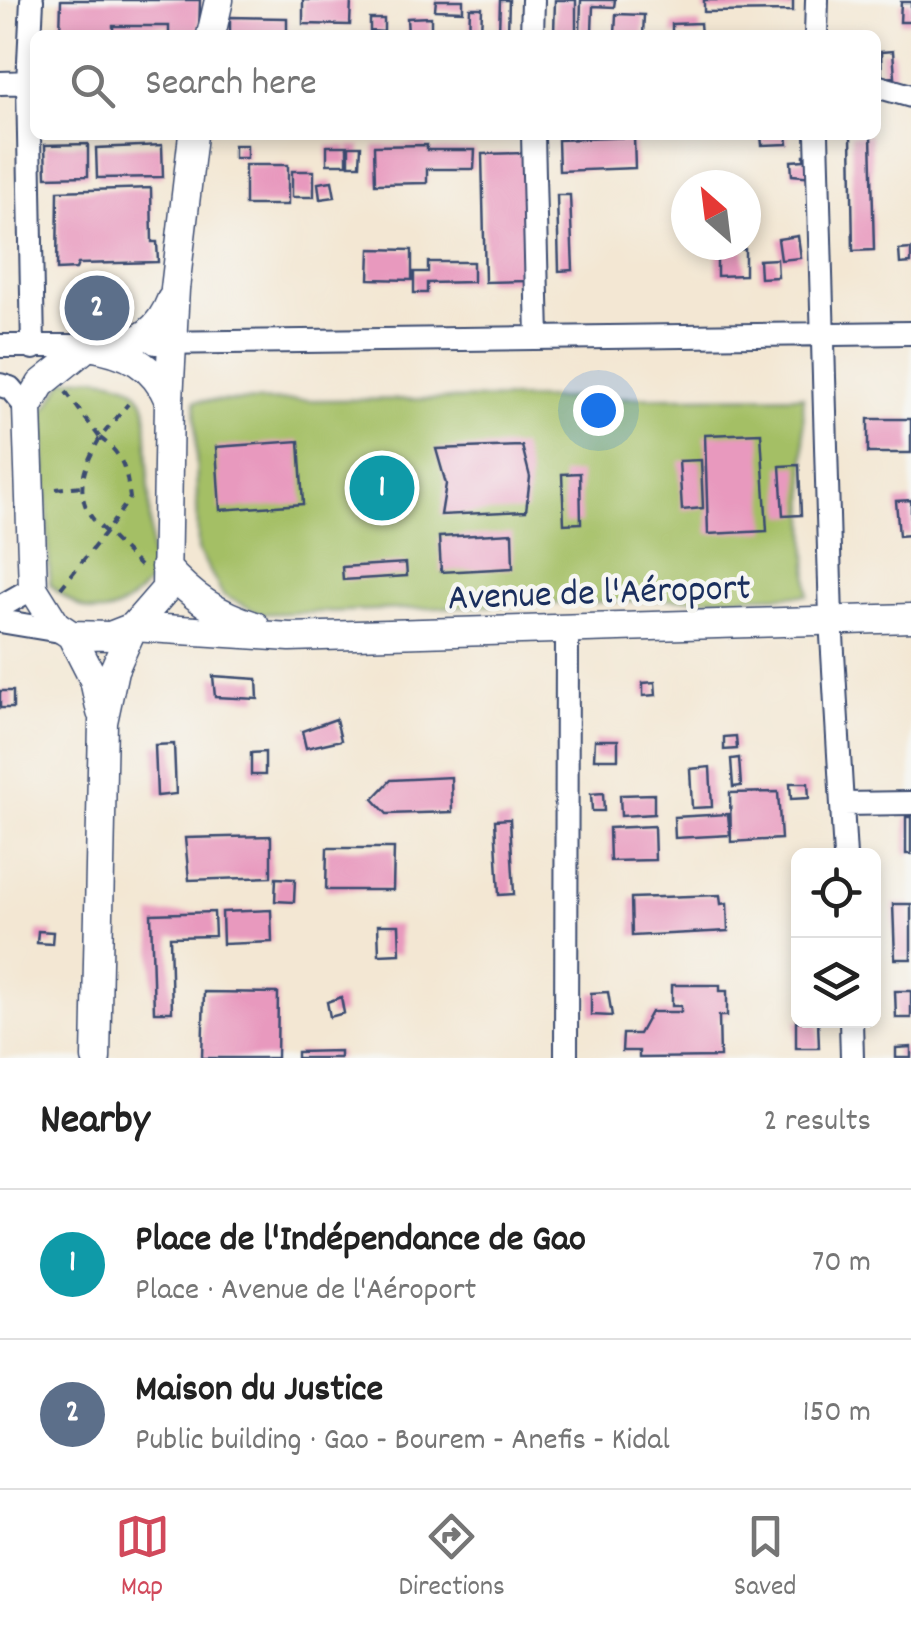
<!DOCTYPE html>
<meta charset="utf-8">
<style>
:root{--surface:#fff;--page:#f2f2f2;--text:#222;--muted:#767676;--line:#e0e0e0;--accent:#d1495b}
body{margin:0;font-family:Dekko,sans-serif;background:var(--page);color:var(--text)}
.controls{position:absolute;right:30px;bottom:30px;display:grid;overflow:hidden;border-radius:15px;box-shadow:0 5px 15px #0003}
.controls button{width:90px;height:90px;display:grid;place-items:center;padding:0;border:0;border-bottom:2px solid var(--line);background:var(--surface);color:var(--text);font:50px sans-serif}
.compass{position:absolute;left:671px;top:170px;width:90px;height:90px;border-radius:50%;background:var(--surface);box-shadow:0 5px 15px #0003;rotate:332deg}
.you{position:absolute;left:598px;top:410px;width:35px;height:35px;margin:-25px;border:8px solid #fff;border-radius:50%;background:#1a73e8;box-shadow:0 0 0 15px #1a73e833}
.badge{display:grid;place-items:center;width:65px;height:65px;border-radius:50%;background:var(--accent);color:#fff;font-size:32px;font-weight:700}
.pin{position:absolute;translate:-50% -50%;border:5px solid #fff;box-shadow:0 2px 10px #0006}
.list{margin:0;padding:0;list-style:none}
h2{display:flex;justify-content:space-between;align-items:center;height:130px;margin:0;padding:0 40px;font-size:42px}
h2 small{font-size:32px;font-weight:400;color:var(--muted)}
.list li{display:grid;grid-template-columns:65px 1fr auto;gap:30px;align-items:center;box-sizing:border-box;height:150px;padding:0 40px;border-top:2px solid var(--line)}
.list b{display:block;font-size:38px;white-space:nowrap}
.list p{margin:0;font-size:32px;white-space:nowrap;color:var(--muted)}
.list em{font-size:32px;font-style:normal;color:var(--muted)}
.icon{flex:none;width:55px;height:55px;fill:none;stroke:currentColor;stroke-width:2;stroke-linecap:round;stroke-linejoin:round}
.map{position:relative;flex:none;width:911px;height:1058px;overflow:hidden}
.search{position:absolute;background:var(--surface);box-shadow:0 5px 15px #0003;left:30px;right:30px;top:30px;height:110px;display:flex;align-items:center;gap:25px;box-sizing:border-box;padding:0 35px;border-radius:15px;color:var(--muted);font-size:38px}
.sheet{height:430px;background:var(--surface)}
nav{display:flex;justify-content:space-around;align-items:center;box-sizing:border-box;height:140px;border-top:2px solid var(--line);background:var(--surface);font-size:28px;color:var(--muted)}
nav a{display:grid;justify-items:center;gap:5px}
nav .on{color:var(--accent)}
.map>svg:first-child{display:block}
</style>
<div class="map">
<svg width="911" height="1058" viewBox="0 0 911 1058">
<rect width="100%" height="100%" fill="#f6f6f2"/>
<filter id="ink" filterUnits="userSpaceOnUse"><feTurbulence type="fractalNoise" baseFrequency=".01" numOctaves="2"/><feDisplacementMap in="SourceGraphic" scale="20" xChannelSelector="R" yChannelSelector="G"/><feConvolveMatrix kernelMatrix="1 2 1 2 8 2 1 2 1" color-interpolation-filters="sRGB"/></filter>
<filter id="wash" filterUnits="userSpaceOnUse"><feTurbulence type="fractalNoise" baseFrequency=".0048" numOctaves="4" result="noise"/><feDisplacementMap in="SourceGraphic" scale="40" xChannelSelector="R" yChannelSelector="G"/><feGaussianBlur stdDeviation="2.25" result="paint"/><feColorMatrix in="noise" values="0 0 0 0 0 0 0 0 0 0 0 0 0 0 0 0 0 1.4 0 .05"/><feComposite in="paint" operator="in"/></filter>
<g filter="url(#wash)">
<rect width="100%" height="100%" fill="#f3e7d3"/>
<path fill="#a4bf65" stroke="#607762" stroke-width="2.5" d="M 93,377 C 119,381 136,381 146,408 L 152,579 C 115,621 91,624 50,584 L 43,413 L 65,380 Z
M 803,396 L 808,595 L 261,614 L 223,595 L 198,550 L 195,401 Z"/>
<g id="blocks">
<path fill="#e899be" d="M 61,0 L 200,0 L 199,35 L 169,35 L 169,26 L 113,26 L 113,35 L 60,35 Z
M 303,0 L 351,0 L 350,25 L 303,24 Z
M 436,0 L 463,0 L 463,11 L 435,10 Z
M 500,0 L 509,0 L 508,33 L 499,33 Z
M 555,0 L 576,0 L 576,34 L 554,33 Z
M 581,0 L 615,0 L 614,7 L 593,6 L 592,32 L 580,32 Z
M 704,0 L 793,0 L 793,11 L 704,12 Z
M 901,2 L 911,2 L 911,22 L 900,22 Z
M 470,8 L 482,8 L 481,35 L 469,35 Z
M 616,14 L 644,15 L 643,35 L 615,35 Z
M 230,17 L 287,18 L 287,35 L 230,35 Z
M 431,17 L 431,35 L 408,35 L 407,18 Z
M 370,19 L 384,19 L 384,32 L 370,31 Z
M 700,23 L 701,35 L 672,35 L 672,24 Z
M 893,51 L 895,77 L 882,78 L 881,52 Z
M 761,135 L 787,135 L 788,144 L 762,145 Z
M 851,135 L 871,135 L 874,250 L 853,251 Z
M 634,137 L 635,168 L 559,171 L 558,140 Z
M 88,144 L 88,176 L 46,177 L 45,145 Z
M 162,145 L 163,177 L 97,178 L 96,148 Z
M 234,145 L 247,145 L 247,158 L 234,158 Z
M 427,145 L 427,150 L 475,150 L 474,169 L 427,169 L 427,183 L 375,184 L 374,146 Z
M 327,146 L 347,146 L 347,164 L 327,164 Z
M 349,146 L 361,146 L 360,165 L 349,165 Z
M 525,153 L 527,281 L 485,282 L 482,154 Z
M 804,155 L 813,155 L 814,177 L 792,175 L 791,161 L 804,160 Z
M 245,165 L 288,165 L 288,205 L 245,205 Z
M 292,171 L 314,171 L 314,197 L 292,197 Z
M 332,181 L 335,197 L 320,199 L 318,183 Z
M 151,188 L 152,242 L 157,242 L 158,262 L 78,264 L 76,269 L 57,270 L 58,191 Z
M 557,195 L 570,195 L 573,270 L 559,271 Z
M 798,236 L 801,258 L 781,260 L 778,239 Z
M 370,249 L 412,250 L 412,280 L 369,279 Z
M 745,249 L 745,275 L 717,276 L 717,250 Z
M 911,249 L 911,263 L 900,264 L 899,250 Z
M 777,259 L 778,277 L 760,278 L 759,260 Z
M 428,262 L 473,262 L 473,282 L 427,283 L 427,293 L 414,293 L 414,272 L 428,272 Z
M 868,419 L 911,419 L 911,453 L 868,453 Z
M 761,433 L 767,531 L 708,534 L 705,435 Z
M 299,441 L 303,504 L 220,510 L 216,447 Z
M 522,446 L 530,477 L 526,511 L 441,515 L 446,484 L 436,449 Z
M 701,460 L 703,508 L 682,510 L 679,461 Z
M 799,465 L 801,515 L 783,516 L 780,466 Z
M 580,473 L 581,523 L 564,524 L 562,474 Z
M 911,500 L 911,535 L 899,536 L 896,501 Z
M 512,533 L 513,568 L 441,572 L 439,537 Z
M 406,563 L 407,576 L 343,580 L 342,567 Z
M 213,676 L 257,679 L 258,699 L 215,697 Z
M 655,682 L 656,695 L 643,696 L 643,683 Z
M 0,691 L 13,691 L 13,708 L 0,708 Z
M 336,719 L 341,740 L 306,748 L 302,731 Z
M 736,736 L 737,749 L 724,750 L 724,737 Z
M 595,740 L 618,740 L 618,759 L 594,759 Z
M 174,744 L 176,794 L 157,796 L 155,745 Z
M 265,752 L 265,775 L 251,775 L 251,753 Z
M 739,758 L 741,786 L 733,787 L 731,759 Z
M 710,767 L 712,807 L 692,808 L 690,769 Z
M 451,777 L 452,812 L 387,814 L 373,799 L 391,780 Z
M 790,783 L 808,783 L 809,798 L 791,799 Z
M 778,792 L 781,839 L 731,842 L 730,793 Z
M 603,793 L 604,811 L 592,811 L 591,794 Z
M 654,794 L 654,814 L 621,816 L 620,795 Z
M 728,814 L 730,835 L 675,838 L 674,817 Z
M 906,817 L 911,817 L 911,854 L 906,854 Z
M 510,819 L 514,894 L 499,895 L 495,820 Z
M 654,826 L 655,860 L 610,861 L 609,828 Z
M 271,836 L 271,877 L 189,880 L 185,838 Z
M 327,848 L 394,848 L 393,890 L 326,890 Z
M 276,878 L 295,879 L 294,902 L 275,901 Z
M 720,895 L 721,904 L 727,903 L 728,931 L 632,936 L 631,898 Z
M 893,904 L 911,904 L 911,959 L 895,959 Z
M 271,910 L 272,942 L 223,944 L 222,912 Z
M 214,912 L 215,936 L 170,937 L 172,1012 L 154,1012 L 151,914 Z
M 378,925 L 399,925 L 400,954 L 379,955 Z
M 38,931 L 53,932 L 52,944 L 37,943 Z
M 672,985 L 720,985 L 720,991 L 727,991 L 727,1016 L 719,1016 L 720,1057 L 639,1058 L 639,1051 L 622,1051 L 623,1034 L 639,1034 L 651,1012 L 681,1012 L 681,1006 L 672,1006 Z
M 895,991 L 911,991 L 911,1018 L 896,1018 Z
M 204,992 L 278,993 L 277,1058 L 202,1058 Z
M 608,992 L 612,1016 L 591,1015 L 591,993 Z
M 341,997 L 344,1013 L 330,1017 L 327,1002 Z
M 796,1021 L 818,1021 L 819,1048 L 796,1048 Z
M 911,1047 L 911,1058 L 896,1058 L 896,1048 Z
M 340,1051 L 340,1058 L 297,1058 L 297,1052 Z"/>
</g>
</g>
<g filter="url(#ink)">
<use href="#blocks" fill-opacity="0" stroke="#3b4b70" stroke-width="2.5"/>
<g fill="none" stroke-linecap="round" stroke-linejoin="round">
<g stroke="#3b4b70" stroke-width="26">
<path id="minor" d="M 32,0 L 28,82 L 33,348
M 532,35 L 533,0
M 816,35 L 817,0
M 0,83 L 35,82
M 876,86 L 911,96
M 533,135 L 538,338
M 817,135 L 831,619 L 845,856
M 155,343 L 911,333
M 0,346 L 88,346
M 0,385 L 10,388 L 27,408
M 0,607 L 33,588
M 0,621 L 66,632
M 843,804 L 911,803
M 851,1021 L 852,1058
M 566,1058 L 567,631"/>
</g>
<g stroke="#3b4b70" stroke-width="31">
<path id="major" d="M 211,35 L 219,0
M 88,346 C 126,352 154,364 169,401 L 166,589 L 133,627 L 110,636 L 71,635 L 56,625 L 33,588 L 27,408 L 41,384 Z
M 111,350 C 142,340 159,331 171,300
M 169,400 L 175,289 L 193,135
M 165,567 C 192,597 216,614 255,626
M 71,635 L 94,680 L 101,712
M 96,1058 L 103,722 L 114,670 L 133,627 L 290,637 L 911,618"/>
</g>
<path stroke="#3b4b70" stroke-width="4" stroke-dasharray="8 8" stroke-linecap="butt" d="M 66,392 L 100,438 L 128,404
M 100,438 C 124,455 126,470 130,498 L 106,532 C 71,504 80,472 100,438 Z
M 56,489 L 81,486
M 61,588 L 106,532 L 140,566"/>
<use href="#minor" stroke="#fff" stroke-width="22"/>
<use href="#major" stroke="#fff" stroke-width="28"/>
</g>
</g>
<g text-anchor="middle" stroke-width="9" stroke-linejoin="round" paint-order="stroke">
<g font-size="38" fill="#1b2f5e" stroke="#f6f6f2">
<text transform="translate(599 590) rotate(-2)" y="13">Avenue de l'Aéroport</text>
</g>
</g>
</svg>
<div class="controls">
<button><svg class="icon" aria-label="locate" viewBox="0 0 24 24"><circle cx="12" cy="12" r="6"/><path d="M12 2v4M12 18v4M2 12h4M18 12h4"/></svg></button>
<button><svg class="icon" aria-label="layers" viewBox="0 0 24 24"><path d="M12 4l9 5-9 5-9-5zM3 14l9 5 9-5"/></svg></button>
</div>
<svg class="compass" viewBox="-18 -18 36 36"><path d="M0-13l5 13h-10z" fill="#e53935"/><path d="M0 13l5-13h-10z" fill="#767676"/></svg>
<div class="you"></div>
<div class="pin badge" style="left:382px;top:488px;background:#0f9aa8">1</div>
<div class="pin badge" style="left:97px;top:308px;background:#5c6f8a">2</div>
<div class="search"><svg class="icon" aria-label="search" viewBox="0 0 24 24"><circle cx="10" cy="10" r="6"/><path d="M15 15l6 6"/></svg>Search here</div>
</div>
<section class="sheet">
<h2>Nearby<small>2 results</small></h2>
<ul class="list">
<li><span class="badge" style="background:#0f9aa8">1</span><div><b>Place de l'Indépendance de Gao</b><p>Place · Avenue de l'Aéroport</p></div><em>70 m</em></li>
<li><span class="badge" style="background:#5c6f8a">2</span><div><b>Maison du Justice</b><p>Public building · Gao - Bourem - Anefis - Kidal</p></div><em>150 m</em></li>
</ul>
</section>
<nav>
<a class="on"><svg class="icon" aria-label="map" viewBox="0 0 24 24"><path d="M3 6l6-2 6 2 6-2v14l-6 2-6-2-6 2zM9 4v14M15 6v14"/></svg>Map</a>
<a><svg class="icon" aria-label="directions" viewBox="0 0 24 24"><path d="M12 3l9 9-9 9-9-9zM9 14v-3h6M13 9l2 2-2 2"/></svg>Directions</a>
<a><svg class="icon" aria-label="saved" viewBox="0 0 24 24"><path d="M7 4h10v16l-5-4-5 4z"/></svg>Saved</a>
</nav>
